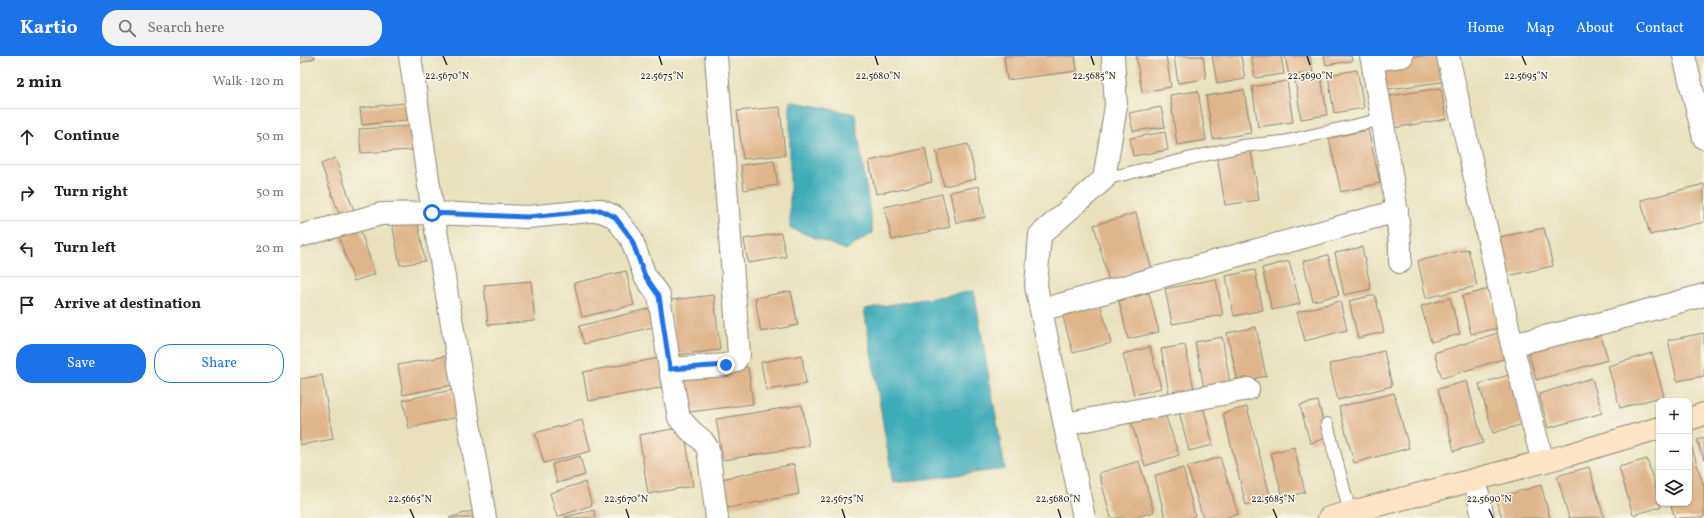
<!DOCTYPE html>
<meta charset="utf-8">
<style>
:root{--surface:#fff;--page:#f2f2f2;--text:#222;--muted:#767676;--line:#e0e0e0;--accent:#1a73e8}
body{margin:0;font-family:Vollkorn,serif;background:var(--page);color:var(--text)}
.controls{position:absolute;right:12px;bottom:12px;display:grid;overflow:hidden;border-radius:8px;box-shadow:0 1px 3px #0004}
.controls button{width:36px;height:36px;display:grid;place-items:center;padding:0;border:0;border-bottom:1px solid var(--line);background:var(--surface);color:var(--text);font:20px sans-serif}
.stop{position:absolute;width:12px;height:12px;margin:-9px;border:3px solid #1a73e8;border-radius:50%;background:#fff}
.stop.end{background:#1a73e8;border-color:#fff;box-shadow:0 1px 4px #0008}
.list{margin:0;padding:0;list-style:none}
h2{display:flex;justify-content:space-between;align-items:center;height:52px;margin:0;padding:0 16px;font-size:17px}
h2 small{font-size:13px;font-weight:400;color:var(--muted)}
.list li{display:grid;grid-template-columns:26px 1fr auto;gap:12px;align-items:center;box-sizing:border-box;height:56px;padding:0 16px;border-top:1px solid var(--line)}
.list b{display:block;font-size:15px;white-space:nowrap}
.list em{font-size:13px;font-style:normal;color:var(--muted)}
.actions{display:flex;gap:8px;padding:12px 16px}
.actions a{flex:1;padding:9px 0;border:1px solid var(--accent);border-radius:16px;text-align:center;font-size:14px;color:var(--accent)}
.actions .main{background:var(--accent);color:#fff}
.icon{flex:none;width:22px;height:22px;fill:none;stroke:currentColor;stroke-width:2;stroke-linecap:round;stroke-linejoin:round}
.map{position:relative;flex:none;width:1404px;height:462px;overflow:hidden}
header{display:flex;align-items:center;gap:24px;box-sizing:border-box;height:56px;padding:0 20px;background:var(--accent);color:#fff}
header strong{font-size:19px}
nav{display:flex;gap:22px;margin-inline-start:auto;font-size:14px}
.search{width:280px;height:36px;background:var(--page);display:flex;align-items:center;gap:10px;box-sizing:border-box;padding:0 14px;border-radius:16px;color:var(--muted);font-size:15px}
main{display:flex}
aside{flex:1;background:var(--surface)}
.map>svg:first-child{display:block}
</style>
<header>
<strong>Kartio</strong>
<div class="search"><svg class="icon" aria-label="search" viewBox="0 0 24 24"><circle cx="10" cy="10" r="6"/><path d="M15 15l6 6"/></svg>Search here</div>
<nav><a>Home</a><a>Map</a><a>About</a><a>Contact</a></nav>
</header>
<main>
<aside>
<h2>2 min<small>Walk · 120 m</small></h2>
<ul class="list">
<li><svg class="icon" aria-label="ahead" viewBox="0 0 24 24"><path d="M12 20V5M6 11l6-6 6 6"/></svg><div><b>Continue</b></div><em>50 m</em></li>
<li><svg class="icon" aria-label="right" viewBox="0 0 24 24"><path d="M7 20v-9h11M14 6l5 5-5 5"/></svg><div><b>Turn right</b></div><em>50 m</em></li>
<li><svg class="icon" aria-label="left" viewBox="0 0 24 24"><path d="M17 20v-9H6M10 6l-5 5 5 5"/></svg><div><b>Turn left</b></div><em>20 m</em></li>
<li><svg class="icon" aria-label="arrive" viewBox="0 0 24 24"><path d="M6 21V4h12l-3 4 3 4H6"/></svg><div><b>Arrive at destination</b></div></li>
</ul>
<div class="actions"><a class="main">Save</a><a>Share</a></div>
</aside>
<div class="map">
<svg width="1404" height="462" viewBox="0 0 1404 462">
<rect width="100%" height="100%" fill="#fbf7ec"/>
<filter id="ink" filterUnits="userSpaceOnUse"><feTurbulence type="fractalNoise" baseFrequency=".025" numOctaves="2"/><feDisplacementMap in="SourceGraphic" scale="8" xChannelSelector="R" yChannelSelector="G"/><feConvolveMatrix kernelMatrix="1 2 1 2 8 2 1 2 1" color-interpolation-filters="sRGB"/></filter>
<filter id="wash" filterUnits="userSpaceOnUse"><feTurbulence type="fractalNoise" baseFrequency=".012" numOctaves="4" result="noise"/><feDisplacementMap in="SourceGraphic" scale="16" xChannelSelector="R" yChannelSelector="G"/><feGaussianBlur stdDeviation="0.9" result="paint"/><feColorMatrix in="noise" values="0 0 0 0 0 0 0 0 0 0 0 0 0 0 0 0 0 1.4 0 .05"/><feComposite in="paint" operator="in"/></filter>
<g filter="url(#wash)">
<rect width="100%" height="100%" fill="#e8e1bc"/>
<path fill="#3cacb9" stroke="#346c72" d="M 490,45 L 555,58 L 573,177 L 546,194 L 490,172 Z
M 674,235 L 705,413 L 593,427 L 564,253 Z"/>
<g id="blocks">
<path fill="#dfb68b" d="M 0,0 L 15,0 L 15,2 L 0,7 Z
M 704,0 L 775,0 L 777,15 L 707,24 Z
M 836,0 L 866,0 L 871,31 L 842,36 Z
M 874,0 L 903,0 L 906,23 L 878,27 Z
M 912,0 L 941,0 L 945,23 L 917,28 Z
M 951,0 L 981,0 L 984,18 L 955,22 Z
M 985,0 L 1010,0 L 1013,16 L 989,20 Z
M 1024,0 L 1051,0 L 1052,5 L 1026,9 Z
M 1120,0 L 1138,0 L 1142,26 L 1082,34 L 1078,6 Z
M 1057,14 L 1064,52 L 1034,57 L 1028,19 Z
M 1021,20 L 1027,59 L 1001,63 L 995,24 Z
M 987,25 L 993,66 L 958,71 L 952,31 Z
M 1141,32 L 1146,63 L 1088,73 L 1083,41 Z
M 944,34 L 951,77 L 913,83 L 906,40 Z
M 898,35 L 906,84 L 877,89 L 870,39 Z
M 113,46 L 115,63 L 62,69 L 60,52 Z
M 480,51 L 485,99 L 443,103 L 437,55 Z
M 861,51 L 865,71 L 833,75 L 829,57 Z
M 110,70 L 112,94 L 61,97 L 59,73 Z
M 1068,74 L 1080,127 L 1041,136 L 1029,82 Z
M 865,76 L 868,94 L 833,100 L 830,82 Z
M 668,88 L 676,123 L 644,130 L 636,95 Z
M 625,92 L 632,126 L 576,138 L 569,105 Z
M 951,94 L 959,144 L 925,149 L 917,100 Z
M 35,102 L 54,155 L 40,160 L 21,108 Z
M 474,105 L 478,129 L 444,134 L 441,109 Z
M 1404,128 L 1404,166 L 1350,179 L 1341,144 Z
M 679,130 L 685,161 L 656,167 L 650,136 Z
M 642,138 L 650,171 L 592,184 L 584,151 Z
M 836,157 L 853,217 L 810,229 L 794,169 Z
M 117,162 L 125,205 L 100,209 L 92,167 Z
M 58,167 L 75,218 L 54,225 L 37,175 Z
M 1244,172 L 1253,210 L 1203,221 L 1194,182 Z
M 481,177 L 486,201 L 448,207 L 444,183 Z
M 1062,191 L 1071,233 L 1044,239 L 1035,197 Z
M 1168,193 L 1177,230 L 1126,242 L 1118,205 Z
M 1028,199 L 1039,239 L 1013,245 L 1003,205 Z
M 989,205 L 1000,248 L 972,254 L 962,212 Z
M 955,214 L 963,254 L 934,260 L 926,220 Z
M 326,215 L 334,249 L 282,261 L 274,227 Z
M 916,223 L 923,259 L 872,268 L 865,233 Z
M 231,225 L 235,265 L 188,269 L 184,229 Z
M 1189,233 L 1199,272 L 1171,278 L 1162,240 Z
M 491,235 L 498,269 L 461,276 L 455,242 Z
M 849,237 L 859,276 L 828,283 L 819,245 Z
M 414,239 L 420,294 L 377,299 L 371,244 Z
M 1075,239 L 1084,276 L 1058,282 L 1049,245 Z
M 1150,242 L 1160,278 L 1131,286 L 1121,250 Z
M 1040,245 L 1047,274 L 1005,285 L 997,256 Z
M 800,247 L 811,287 L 773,297 L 762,257 Z
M 355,251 L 360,269 L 284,288 L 279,270 Z
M 956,271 L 966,320 L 938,326 L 927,277 Z
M 1299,273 L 1308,304 L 1236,324 L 1228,294 Z
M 1198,277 L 1206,302 L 1142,322 L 1134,297 Z
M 1404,277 L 1404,320 L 1377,325 L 1368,284 Z
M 922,281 L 930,327 L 904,332 L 895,286 Z
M 885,289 L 894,333 L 869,337 L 861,293 Z
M 850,291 L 861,332 L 834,339 L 823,298 Z
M 1084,295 L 1092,330 L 1038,344 L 1029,308 Z
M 1352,297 L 1364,340 L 1320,352 L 1308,310 Z
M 502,299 L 506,328 L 466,334 L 461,306 Z
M 146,300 L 152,329 L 103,339 L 98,309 Z
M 360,302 L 365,331 L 288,345 L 283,316 Z
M 448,311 L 453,348 L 382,357 L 377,320 Z
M 22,319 L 33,383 L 0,389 L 0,323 Z
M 1209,319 L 1223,368 L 1193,377 L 1179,328 Z
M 1292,322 L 1302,357 L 1248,372 L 1239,338 Z
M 1167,325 L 1183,387 L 1154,395 L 1138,333 Z
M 152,334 L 158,361 L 109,372 L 103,344 Z
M 1094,337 L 1109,392 L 1054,407 L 1039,351 Z
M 1018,345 L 1027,382 L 1010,387 L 1000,349 Z
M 902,346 L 913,389 L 889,395 L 878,352 Z
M 502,349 L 509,390 L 423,404 L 416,363 Z
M 947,351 L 971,443 L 946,449 L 923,357 Z
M 863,352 L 879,399 L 845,410 L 830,363 Z
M 282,364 L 291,395 L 244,407 L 235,377 Z
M 384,371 L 393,430 L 348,438 L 339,379 Z
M 1404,382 L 1404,404 L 1397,384 Z
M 1391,389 L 1404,431 L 1404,461 L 1375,462 L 1370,447 L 1389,447 L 1389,390 Z
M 994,391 L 1005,436 L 983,442 L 971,397 Z
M 280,400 L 285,419 L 257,427 L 252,408 Z
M 920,401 L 938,458 L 924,462 L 903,462 L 887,411 Z
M 1347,403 L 1361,451 L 1333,459 L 1319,411 Z
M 839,405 L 854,456 L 833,462 L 811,462 L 799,417 Z
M 494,408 L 499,438 L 423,453 L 417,424 Z
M 1289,411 L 1304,461 L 1269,462 L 1257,420 Z
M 883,412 L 895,460 L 888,462 L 865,462 L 855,419 Z
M 285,426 L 292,449 L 257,461 L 250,437 Z
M 1241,429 L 1250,462 L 1202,462 L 1196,442 Z
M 175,454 L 177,462 L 149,462 Z
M 294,454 L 296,462 L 265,462 L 265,461 Z"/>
</g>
</g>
<g filter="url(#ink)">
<use href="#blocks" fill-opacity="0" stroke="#8a8674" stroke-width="1"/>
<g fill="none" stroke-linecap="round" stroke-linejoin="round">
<g stroke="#8a8674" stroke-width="14">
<path id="lane" d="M 804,123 L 942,90 L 983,86 L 1083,63
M 1027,368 L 1050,457"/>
</g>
<g stroke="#8a8674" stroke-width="24">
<path id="street" d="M 110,0 L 133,157 L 185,462
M 1071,0 L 1072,4 L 1102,0
M 1148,0 L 1212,289 L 1243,406
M 1384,0 L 1404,82
M 1072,4 C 1079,44 1086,84 1092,124 C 1096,152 1101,179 1100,206
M 0,180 L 81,158 L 133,157 L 228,161 L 299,154 L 315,161 L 331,182 L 345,220 L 359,240 L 370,313 L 379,362 L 391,375 L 402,384 L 408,393 L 417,462
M 741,254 L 1097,155
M 1212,289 L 1302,267 L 1404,239
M 370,313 L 426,309 L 435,305 L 439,299 L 416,0
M 765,368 L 948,333
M 1175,424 L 1183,462
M 784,462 L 736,230 L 740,179 L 804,123 L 816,50 L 813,0"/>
</g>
<g stroke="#8a8674" stroke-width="24">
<path id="secondary" d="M 1389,363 L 1404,358
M 1029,462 L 1268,399 L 1359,372"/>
</g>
<use href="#lane" stroke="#fff" stroke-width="12"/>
<use href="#street" stroke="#fff" stroke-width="22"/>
<use href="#secondary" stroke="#fce5c4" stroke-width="22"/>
</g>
</g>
<g fill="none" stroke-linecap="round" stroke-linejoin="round" filter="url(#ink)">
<path stroke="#1a73e8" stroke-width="5" d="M 132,157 L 228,161 L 300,154 L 315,161 L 331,182 L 345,220 L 359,240 L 370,313 L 426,309"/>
</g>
<path fill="none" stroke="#2b2b2b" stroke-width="1.5" d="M 143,0 L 147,9M 359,0 L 362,9M 575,0 L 578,9M 791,0 L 794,9M 1007,0 L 1010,9M 1222,0 L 1226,9M 110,453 L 114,462M 326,453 L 329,462M 542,453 L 545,462M 758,453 L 761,462M 973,453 L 977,462M 1189,453 L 1193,462"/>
<g font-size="10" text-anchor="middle" fill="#2b2b2b" stroke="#fbf7ec" stroke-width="3" stroke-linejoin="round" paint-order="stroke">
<text x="1226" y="23">22.5695°N</text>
<text x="147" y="23">22.5670°N</text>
<text x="362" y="23">22.5675°N</text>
<text x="578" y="23">22.5680°N</text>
<text x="794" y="23">22.5685°N</text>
<text x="1010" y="23">22.5690°N</text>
<text x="110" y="446">22.5665°N</text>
<text x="326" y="446">22.5670°N</text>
<text x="542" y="446">22.5675°N</text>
<text x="758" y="446">22.5680°N</text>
<text x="973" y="446">22.5685°N</text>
<text x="1189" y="446">22.5690°N</text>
</g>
</svg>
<div class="controls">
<button>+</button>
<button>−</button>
<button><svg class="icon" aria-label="layers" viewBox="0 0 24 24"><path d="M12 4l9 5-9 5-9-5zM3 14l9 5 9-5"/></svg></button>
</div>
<div class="stop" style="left:132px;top:157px"></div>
<div class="stop end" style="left:426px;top:309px"></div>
</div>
</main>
